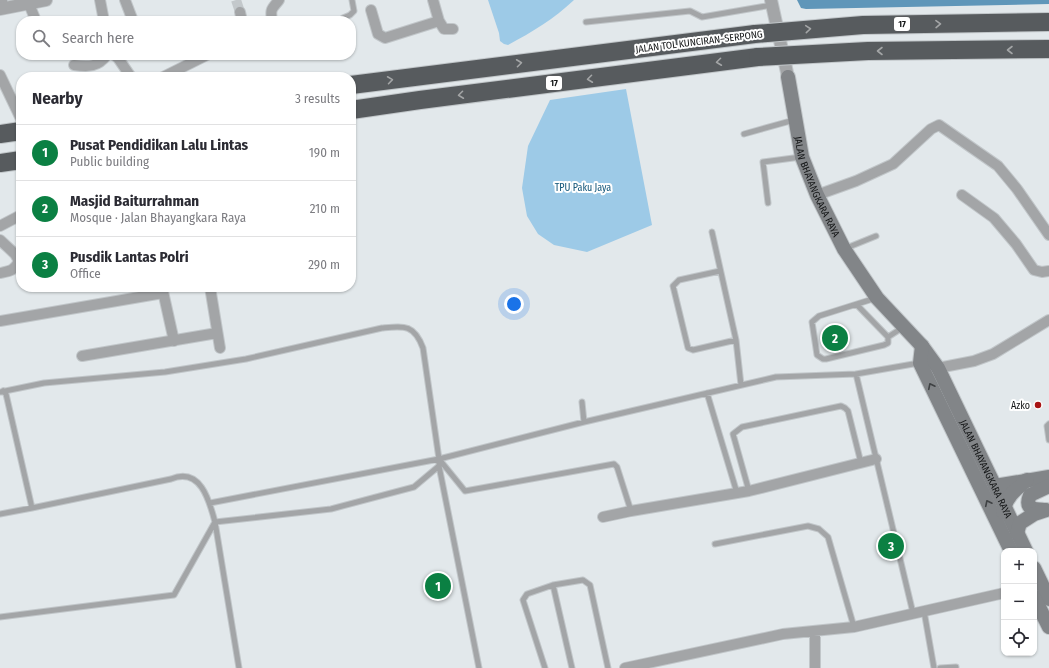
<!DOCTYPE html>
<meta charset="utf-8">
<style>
:root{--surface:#fff;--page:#f7f7f7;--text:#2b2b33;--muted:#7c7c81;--line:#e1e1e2;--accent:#0b8043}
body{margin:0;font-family:"Fira Sans Condensed",sans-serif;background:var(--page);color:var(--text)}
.controls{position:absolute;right:12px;bottom:12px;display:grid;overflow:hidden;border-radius:8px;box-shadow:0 1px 3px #0004}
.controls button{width:36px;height:36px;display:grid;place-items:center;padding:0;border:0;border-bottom:1px solid var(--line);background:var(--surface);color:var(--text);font:20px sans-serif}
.you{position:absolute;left:514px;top:304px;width:14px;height:14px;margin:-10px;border:3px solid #fff;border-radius:50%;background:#1a73e8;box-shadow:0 0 0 6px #1a73e833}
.badge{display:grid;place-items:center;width:26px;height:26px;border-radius:50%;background:var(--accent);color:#fff;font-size:13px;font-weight:700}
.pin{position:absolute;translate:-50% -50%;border:2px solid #fff;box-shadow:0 1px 4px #0006}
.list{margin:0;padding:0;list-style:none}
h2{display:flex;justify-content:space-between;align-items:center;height:52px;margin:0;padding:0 16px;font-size:17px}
h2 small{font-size:13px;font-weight:400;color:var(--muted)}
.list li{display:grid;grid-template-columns:26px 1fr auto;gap:12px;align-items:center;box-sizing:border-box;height:56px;padding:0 16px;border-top:1px solid var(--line)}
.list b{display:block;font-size:15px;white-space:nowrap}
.list p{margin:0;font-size:13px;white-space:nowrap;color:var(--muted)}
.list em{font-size:13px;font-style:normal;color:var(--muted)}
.icon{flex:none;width:22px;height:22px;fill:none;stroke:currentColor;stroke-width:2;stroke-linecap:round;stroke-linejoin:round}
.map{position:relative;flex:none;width:1049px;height:668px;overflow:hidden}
.search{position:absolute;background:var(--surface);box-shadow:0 1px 3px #0004;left:16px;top:16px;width:340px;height:44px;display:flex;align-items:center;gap:10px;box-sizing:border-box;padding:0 14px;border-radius:16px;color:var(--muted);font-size:15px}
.panel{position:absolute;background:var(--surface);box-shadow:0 1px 3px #0004;left:16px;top:72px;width:340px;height:220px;border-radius:16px}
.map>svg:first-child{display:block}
</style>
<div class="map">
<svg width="1049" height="668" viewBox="0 0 1049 668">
<rect width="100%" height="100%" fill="#e2e8eb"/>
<path fill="#9dcae7" d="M 488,0 L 574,0 C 554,19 532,32 508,45 L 504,44 L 500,41 L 499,33 Z
M 626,89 L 652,225 L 587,252 L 554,245 L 538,234 L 527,216 L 522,188 L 528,146 L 550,100 Z"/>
<path fill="#5f96b9" d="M 797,0 L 1049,0 L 1049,4 L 806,9 L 801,8 Z"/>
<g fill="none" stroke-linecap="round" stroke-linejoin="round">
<path stroke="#c3c8cb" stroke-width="10" stroke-dasharray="10 5" stroke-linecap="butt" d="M 236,0 L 240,12"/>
<g stroke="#c1c6c9" stroke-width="7">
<path id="service" d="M 343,18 L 350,15 L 354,11 L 352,0
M 586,22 L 690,11 L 702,17 L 772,5
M 744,134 L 794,120
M 768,203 L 763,162 L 801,157
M 712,232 L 736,340 L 741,385
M 844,249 L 876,236
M 720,271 L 679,280 L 673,286 L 688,348 L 693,350 L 736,340
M 857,305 L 888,337 L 888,343 L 884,345 L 826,359 L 823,359 L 817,355 L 812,322 L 819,316 L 876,298
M 888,337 L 902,328
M 856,374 L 913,613
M 3,391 L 6,394 L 32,508
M 0,392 L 44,383 L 165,372 L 246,359 L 382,328 C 404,326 414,324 423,348 L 439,459 L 465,491 L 614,464 L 617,467 L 631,511
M 707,393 L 737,493
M 582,402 L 584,422
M 1049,424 L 1047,426 L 1049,440
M 439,466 L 479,668
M 749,491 L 733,434 L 742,427 L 841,406 L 845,408 L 848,411 L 861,463
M 210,503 L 439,459
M 0,514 L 32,508 L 171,479 C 200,467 209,499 215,522 L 331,509 L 414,487 L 439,466 L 439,459 L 584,422 L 776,377 L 856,374 L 919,363
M 215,522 L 239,668
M 715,544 L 808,526 L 819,529 L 828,537 L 854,627
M 924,611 L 934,668
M 0,617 L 174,595 L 215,522
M 545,668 L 523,600 L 527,594 L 553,585
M 572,668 L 553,585 L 583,580 L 590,585 L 608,668
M 940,668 L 956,667"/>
</g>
<g stroke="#c1c6c9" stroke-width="12">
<path id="minor" d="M 2,0 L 3,8
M 100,0 L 104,21
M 125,0 L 133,21
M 433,0 L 439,21 L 444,29 L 453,29
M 29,4 L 36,21
M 371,10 L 378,34 L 385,38 L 439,21
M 240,12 L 242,21
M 272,21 C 270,8 272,9 279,0
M 114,55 L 118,58 L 131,77
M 74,65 C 89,67 98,67 107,55
M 0,75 L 21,119
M 163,77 L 207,55
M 817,195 L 856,181 L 893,164 L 931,129 L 939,125 L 998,166 L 1017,189 L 1049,235
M 962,195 L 994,218 L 1016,244 L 1034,270 L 1042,272 L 1049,271
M 0,226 L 21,215
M 0,240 L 15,254 L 19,261 C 14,271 10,271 0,273
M 162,287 L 174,341
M 210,287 L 220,348
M 0,321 L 163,293
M 82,356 L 217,333
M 938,368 L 974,361 L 993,354 L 1049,320
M 603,517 L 631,511 L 749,491 L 876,459
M 815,632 L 815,668
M 625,668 L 783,634 L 854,627 L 1004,593"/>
</g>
<g stroke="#c1c6c9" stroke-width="14">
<path id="tertiary" d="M 771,0 L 788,77
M 0,9 L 46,0"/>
</g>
<g stroke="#c1c6c9" stroke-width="16">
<g id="secondary">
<path id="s1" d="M 788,77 L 802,157 L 817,195 L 844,249 L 877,298 L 922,346 L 938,368 L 1026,551"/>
<path d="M 922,346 L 920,363 L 1011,551"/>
<path d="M 995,486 L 1049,477"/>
<path d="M 1045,510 C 1034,509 1024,510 1030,495 L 1049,486"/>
<path d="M 1003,512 C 1006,497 1015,490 1027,480"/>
<path d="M 1017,533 L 1020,523 L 1034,514 L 1046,510"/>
<path d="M 1034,568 L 1049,599"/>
<path d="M 1034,597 L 1049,627"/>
</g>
</g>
<g stroke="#c1c6c9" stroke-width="20">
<path id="motorway" d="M 351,85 L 755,34
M 351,110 L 420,100 L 758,57
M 0,134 L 21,131
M 0,163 L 21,160"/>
</g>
<use href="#service" stroke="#a3a5a7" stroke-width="5"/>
<use href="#minor" stroke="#a3a5a7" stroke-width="10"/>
<use href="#tertiary" stroke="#a3a5a7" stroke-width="12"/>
<use href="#secondary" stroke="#828588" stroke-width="14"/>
<use href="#motorway" stroke="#575b5e" stroke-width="18"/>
<g stroke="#c1c6c9" stroke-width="20" stroke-linecap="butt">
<path id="motorway-bridge" d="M 755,34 L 863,25 L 1049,22
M 758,57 L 868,51 L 1049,49"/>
</g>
<use href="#motorway-bridge" stroke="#575b5e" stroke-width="18"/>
</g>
<defs><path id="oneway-chevron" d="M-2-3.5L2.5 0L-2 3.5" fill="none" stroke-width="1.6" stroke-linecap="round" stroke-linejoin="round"/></defs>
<g stroke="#a3a5a6">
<use href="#oneway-chevron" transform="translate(938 24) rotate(-1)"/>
<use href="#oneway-chevron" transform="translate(808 29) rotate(-5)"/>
<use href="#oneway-chevron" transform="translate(1010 50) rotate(180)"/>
<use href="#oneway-chevron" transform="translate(880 51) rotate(180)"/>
<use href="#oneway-chevron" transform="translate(719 62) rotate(173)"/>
<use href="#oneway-chevron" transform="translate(519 63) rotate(-7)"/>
<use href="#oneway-chevron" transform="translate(590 79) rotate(173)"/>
<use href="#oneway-chevron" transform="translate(390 80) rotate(-8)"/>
<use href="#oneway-chevron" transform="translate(461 95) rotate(173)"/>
</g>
<g stroke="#3f4244">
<use href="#oneway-chevron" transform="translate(931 386) rotate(-116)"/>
<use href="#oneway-chevron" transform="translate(988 503) rotate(-116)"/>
</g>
<circle fill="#a81414" stroke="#fff" stroke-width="1.5" cx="1038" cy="405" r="4"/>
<g text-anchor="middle" stroke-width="4" stroke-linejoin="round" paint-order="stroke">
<g fill="#fff" stroke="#5a5b5c" stroke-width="1">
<rect x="894" y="17" width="16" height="14" rx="3"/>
<rect x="546" y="76" width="16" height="14" rx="3"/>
</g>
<g font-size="9" font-weight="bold" fill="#131516">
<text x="902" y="27">17</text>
<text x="554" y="86">17</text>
</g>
<g font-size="10" fill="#131516" stroke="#fff">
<text transform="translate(699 41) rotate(-7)" y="4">JALAN TOL KUNCIRAN–SERPONG</text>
<text dy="4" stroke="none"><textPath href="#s1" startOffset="114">JALAN BHAYANGKARA RAYA</textPath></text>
<text dy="4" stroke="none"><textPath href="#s1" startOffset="446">JALAN BHAYANGKARA RAYA</textPath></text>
</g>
<g font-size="10" fill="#115579" stroke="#fff">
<text x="583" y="191">TPU Paku Jaya</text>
</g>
<g font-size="10" fill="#131516" stroke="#fff" text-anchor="end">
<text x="1030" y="409">Azko</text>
</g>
</g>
</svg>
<div class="controls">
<button>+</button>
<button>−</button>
<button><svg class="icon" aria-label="locate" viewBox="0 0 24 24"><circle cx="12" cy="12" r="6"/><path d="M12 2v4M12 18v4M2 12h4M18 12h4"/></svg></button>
</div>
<div class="you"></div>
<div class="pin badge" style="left:438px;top:586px">1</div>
<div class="pin badge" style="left:835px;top:338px">2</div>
<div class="pin badge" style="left:891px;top:546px">3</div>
<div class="search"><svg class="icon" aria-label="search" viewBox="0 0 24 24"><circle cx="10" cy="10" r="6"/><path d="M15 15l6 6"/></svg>Search here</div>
<section class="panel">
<h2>Nearby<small>3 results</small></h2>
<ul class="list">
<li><span class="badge">1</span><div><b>Pusat Pendidikan Lalu Lintas</b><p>Public building</p></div><em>190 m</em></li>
<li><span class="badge">2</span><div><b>Masjid Baiturrahman</b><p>Mosque · Jalan Bhayangkara Raya</p></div><em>210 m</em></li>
<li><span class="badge">3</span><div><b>Pusdik Lantas Polri</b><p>Office</p></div><em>290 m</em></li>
</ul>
</section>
</div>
